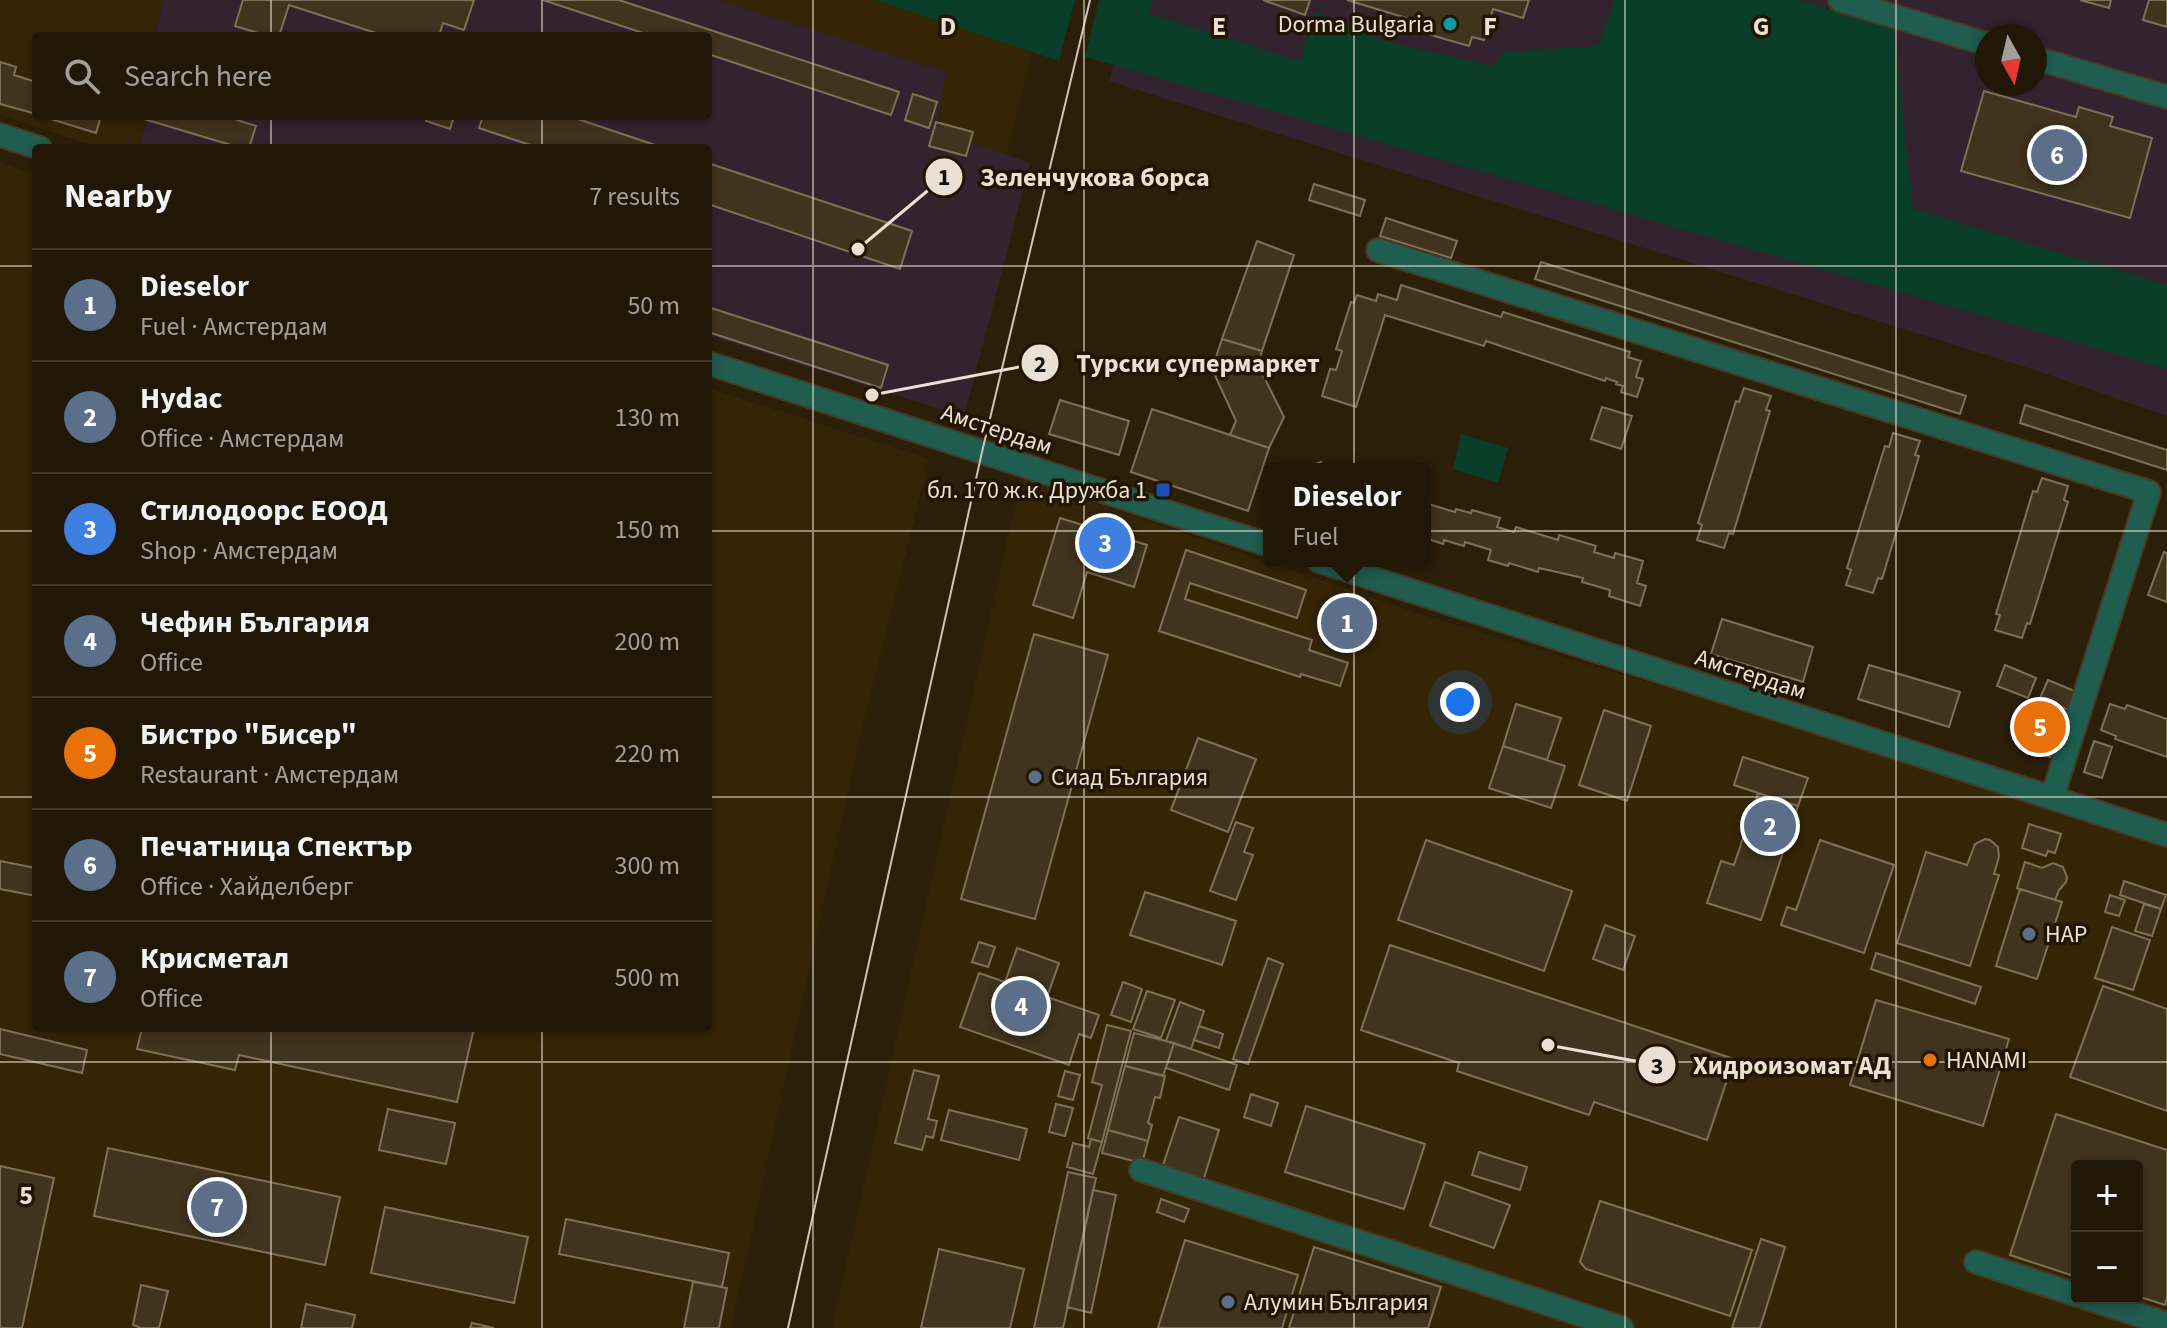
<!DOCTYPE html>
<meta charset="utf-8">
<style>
:root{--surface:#211707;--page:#292011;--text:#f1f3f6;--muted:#a29f9b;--line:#3e3628;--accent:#a8b0fc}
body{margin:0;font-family:"Source Sans 3",sans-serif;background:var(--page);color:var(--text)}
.controls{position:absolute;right:24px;bottom:24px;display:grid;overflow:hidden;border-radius:8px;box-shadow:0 4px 12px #0003}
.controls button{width:72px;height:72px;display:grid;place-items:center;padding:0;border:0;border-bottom:2px solid var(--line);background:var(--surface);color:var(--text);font:40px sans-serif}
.compass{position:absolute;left:1975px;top:24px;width:72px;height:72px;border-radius:50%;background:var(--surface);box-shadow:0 4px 12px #0003;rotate:172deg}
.you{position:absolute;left:1460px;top:702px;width:28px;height:28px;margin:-20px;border:6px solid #fff;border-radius:50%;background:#1a73e8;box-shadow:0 0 0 12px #1a73e833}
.badge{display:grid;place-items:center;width:52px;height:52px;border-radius:50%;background:var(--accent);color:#fff;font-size:26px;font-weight:700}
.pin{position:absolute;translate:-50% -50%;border:4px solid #fff;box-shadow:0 2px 8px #0006}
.popup{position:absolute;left:1263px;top:463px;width:168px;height:104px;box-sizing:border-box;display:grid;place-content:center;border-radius:8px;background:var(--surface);filter:drop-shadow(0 2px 6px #0005);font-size:26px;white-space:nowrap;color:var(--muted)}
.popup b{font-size:30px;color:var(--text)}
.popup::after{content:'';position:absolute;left:50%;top:100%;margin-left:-16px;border:16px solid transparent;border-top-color:var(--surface)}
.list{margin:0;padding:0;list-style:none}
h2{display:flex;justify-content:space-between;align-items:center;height:104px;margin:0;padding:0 32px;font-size:34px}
h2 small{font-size:26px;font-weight:400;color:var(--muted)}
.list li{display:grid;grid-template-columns:52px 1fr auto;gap:24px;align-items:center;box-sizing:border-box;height:112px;padding:0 32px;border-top:2px solid var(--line)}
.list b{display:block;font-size:30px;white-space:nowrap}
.list p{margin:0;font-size:26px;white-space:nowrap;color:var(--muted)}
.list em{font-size:26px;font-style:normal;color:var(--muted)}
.icon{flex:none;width:44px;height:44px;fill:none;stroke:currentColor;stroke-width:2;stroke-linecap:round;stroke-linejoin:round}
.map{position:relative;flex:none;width:2167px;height:1328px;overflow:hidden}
.search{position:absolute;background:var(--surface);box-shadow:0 4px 12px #0003;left:32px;top:32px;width:680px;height:88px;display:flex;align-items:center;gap:20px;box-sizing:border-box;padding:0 28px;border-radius:8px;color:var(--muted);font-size:30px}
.panel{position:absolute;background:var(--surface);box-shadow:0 4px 12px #0003;left:32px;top:144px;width:680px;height:888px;border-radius:8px}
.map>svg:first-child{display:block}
</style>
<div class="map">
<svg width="2167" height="1328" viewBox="0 0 2167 1328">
<rect width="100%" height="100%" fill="#2c1f09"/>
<path fill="#33232e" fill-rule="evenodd" d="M 164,0 L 718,0 L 947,72 L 936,129 L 1030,163 L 964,417 L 708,335 L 708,148 L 138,148 L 149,116 L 708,116 L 708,36 L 154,36 Z
M 1130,0 L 2167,0 L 2167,416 L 2038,371 L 1109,81 ZM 1987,36 L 2035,36 L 2035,84 L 1987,84 Z"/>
<path fill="#352507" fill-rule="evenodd" d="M 0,0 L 164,0 L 154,36 L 36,36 L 36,116 L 149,116 L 138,148 L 100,148 L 0,115 Z
M 718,0 L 1045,0 L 1006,155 L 936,129 L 946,72 Z
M 0,162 L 36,174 L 36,1028 L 708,1028 L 708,388 L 929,459 L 859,742 L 731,1328 L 0,1328 Z
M 1021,478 L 1426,616 L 1925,765 L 2167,843 L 2167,1328 L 832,1328 ZM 2077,1166 L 2137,1166 L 2137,1298 L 2077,1298 Z"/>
<path fill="#0a3d27" d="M 875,0 L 1075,0 L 1059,61 Z
M 1099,0 L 1153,0 L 1149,14 L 1300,61 L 1315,11 L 1384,41 L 1492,66 L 1505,52 L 1598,46 L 1615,0 L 1798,0 L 1894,30 L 1913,209 L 2167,285 L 2167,369 L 1085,57 Z
M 1461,434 L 1508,448 L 1498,483 L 1453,469 Z"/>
<path fill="#41341e" stroke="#7f7058" stroke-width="2" d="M 243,0 L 474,0 L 464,30 L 443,23 L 439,36 L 385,36 L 289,5 L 279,36 L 268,36 L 235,26 Z
M 543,0 L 619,0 L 899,92 L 891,115 L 708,54 L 708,36 L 652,36 Z
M 1263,0 L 1310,0 L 1305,15 Z
M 1347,0 L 1529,0 L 1523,18 L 1493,9 L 1484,40 L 1472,37 L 1469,46 L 1410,29 L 1413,20 Z
M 2080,0 L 2111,0 L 2109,8 Z
M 2149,0 L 2167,0 L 2167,27 L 2143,20 Z
M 0,62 L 16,67 L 14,75 L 36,82 L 36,114 L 0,104 Z
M 1984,91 L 2076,117 L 2079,107 L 2113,117 L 2110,126 L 2152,138 L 2130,218 L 1961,171 Z
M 913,94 L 937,102 L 929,128 L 905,120 Z
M 41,116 L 101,116 L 96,133 Z
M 145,116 L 225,116 L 256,126 L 249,148 L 241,148 L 144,119 Z
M 428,116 L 454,116 L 450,129 L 426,121 Z
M 483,116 L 569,116 L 664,148 L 539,148 L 479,128 Z
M 936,122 L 973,132 L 966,156 L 929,146 Z
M 708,163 L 912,231 L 900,269 L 708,204 Z
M 1314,184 L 1365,200 L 1360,216 L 1309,200 Z
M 1386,218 L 1457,241 L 1451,258 L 1380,236 Z
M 1257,241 L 1294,255 L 1262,351 L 1222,339 Z
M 1541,262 L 1966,396 L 1960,414 L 1535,279 Z
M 1401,285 L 1501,317 L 1503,312 L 1630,352 L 1628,357 L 1641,361 L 1636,377 L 1643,379 L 1637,397 L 1621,392 L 1623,386 L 1616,384 L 1617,382 L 1606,378 L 1605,381 L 1486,341 L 1484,346 L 1385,315 L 1356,407 L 1322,396 L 1330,369 L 1336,370 L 1342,351 L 1336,349 L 1351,302 L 1354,303 L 1357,295 L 1376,301 L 1378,294 L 1397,300 Z
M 708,307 L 888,365 L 881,388 L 708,332 Z
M 1222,339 L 1262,351 L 1258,365 L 1284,417 L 1269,448 L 1230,435 L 1236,421 L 1212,369 Z
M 1744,388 L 1771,396 L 1766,410 L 1770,411 L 1733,534 L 1729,533 L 1724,548 L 1697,540 L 1702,525 L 1698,523 L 1736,401 L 1739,402 Z
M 1060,400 L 1129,421 L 1119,455 L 1049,434 Z
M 2025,405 L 2167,450 L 2167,470 L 2020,423 Z
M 1602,407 L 1632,416 L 1621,449 L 1591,439 Z
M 1152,409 L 1269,448 L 1248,511 L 1131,472 Z
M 1893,433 L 1920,441 L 1915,455 L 1919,456 L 1882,579 L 1878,578 L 1873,593 L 1846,585 L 1851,570 L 1847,568 L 1885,446 L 1889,447 Z
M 1321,462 L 1319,469 L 1299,469 Z
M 2042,478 L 2068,486 L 2064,500 L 2068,502 L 2030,624 L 2027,623 L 2022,638 L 1995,630 L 2000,615 L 1996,614 L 2033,491 L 2037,492 Z
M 1425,503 L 1455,512 L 1456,509 L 1471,513 L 1472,510 L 1500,518 L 1497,527 L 1514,532 L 1516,527 L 1558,540 L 1559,535 L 1596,546 L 1594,552 L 1614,558 L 1615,553 L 1643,561 L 1637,583 L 1646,586 L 1640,606 L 1609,596 L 1610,590 L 1582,582 L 1583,578 L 1539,568 L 1538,572 L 1509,563 L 1508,566 L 1488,560 L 1491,550 L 1465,542 L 1464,546 L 1444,540 L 1443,544 L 1425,538 Z
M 1060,518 L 1147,545 L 1134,587 L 1087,572 L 1073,618 L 1033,605 Z
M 1186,550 L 1306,590 L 1297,618 L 1190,583 L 1185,599 L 1312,640 L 1309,650 L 1348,663 L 1340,686 L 1301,674 L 1300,677 L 1159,631 Z
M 2164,552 L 2167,553 L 2167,602 L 2148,595 Z
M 1339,601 L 1366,610 L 1356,643 L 1328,635 Z
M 1722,619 L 1813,647 L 1803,682 L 1711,654 Z
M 1034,634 L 1108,655 L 1035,919 L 961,899 Z
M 1869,665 L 1960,692 L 1949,727 L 1858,699 Z
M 2005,665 L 2036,678 L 2028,698 L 1997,686 Z
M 2048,680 L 2077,692 L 2069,710 L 2040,698 Z
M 2037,703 L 2067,716 L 2050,757 L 2020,745 Z
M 1516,704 L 1561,718 L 1547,760 L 1503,746 Z
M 2110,704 L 2125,709 L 2127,705 L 2167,719 L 2167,757 L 2115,739 L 2116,736 L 2101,730 Z
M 1604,710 L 1651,726 L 1627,801 L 1579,785 Z
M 1198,738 L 1256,759 L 1228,832 L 1171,810 Z
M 2094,741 L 2112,747 L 2102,778 L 2084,772 Z
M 1503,746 L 1565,766 L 1551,808 L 1489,788 Z
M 1743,757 L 1808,778 L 1798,806 L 1734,785 Z
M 1758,793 L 1798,806 L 1761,920 L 1707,903 L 1721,861 L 1734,865 Z
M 1236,822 L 1253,828 L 1244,852 L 1253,855 L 1236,900 L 1210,891 Z
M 2029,824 L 2061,834 L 2055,853 L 2048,851 L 2046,856 L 2022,848 Z
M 1985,839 L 1990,840 L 1998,847 L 1999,857 L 1994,874 L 1999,875 L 1970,966 L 1897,943 L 1926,852 L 1967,865 L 1975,844 Z
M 1426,840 L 1572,891 L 1544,971 L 1398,920 Z
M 1820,840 L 1894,865 L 1864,953 L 1781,925 L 1787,907 L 1796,910 Z
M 0,861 L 36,868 L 36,896 L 0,889 Z
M 2025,862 L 2042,868 L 2053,863 L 2063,867 L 2067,877 L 2066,882 L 2059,890 L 2055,900 L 2017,888 Z
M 2124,881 L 2166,895 L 2161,909 L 2120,895 Z
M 2020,889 L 2062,902 L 2037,979 L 1996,966 Z
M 1145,892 L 1236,921 L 1222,965 L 1130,935 Z
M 2110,895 L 2125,900 L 2119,916 L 2105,912 Z
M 2144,904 L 2161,909 L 2152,936 L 2135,931 Z
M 1605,925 L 1635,936 L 1623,970 L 1593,959 Z
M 2112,927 L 2150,940 L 2133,990 L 2095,978 Z
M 979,942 L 995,947 L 988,967 L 972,962 Z
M 1390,945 L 1734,1059 L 1707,1140 L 1594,1102 L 1589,1115 L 1457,1071 L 1459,1063 L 1361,1030 Z
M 1017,948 L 1059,963 L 1047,997 L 1099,1015 L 1091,1038 L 1079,1034 L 1069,1065 L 960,1027 L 979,973 L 1005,982 Z
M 1876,953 L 1981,987 L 1975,1004 L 1871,969 Z
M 1268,958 L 1283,964 L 1248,1064 L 1233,1059 Z
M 1123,982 L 1142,989 L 1131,1022 L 1111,1015 Z
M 2103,986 L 2167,1009 L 2167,1111 L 2070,1077 Z
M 1147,991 L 1175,1000 L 1161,1038 L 1133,1029 Z
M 1876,1000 L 2009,1039 L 1983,1126 L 1850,1085 Z
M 1180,1002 L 1204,1011 L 1191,1049 L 1166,1041 Z
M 1107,1025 L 1131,1031 L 1102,1142 L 1088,1138 L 1102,1085 L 1092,1082 Z
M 1199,1026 L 1223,1034 L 1219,1048 L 1194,1040 Z
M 142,1028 L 474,1028 L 457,1102 L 239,1055 L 235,1070 L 137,1049 Z
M 0,1029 L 87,1050 L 82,1073 L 0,1054 Z
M 1134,1033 L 1174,1043 L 1163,1076 L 1125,1066 Z
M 1174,1043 L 1237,1065 L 1229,1090 L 1166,1068 Z
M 1125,1066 L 1165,1076 L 1160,1098 L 1155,1097 L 1148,1123 L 1152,1125 L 1148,1141 L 1108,1130 Z
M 914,1070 L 939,1076 L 928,1119 L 937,1121 L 933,1138 L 926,1136 L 922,1150 L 895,1143 Z
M 1065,1071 L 1080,1075 L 1073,1100 L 1058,1096 Z
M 1251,1094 L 1278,1103 L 1271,1126 L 1244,1117 Z
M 1056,1104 L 1073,1108 L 1065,1136 L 1049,1132 Z
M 1306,1106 L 1425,1144 L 1404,1209 L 1285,1172 Z
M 388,1109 L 455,1123 L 446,1164 L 379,1150 Z
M 949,1110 L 1027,1129 L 1019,1160 L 941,1140 Z
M 2056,1114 L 2167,1150 L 2167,1298 L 2165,1305 L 2137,1296 L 2137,1166 L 2077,1166 L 2077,1277 L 2010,1255 Z
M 1179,1117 L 1219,1130 L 1203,1181 L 1162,1168 Z
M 1108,1130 L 1148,1141 L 1142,1163 L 1102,1153 Z
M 1091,1139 L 1102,1142 L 1093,1174 L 1067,1167 L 1073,1143 L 1089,1147 Z
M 108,1148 L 340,1197 L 325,1265 L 94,1216 Z
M 1479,1152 L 1527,1167 L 1520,1190 L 1472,1175 Z
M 0,1166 L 54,1178 L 22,1328 L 0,1328 Z
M 1068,1172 L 1096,1178 L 1063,1328 L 1034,1328 Z
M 1445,1182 L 1510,1205 L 1494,1248 L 1430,1226 Z
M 1093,1190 L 1116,1195 L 1091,1313 L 1067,1307 Z
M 1161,1199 L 1189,1209 L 1184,1222 L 1157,1212 Z
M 1600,1201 L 1752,1250 L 1730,1316 L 1586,1269 L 1580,1262 Z
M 385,1207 L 528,1237 L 514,1303 L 371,1273 Z
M 566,1219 L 729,1253 L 722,1287 L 559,1254 Z
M 1761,1239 L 1785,1247 L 1760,1328 L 1732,1328 Z
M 1185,1240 L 1298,1275 L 1282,1328 L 1158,1328 Z
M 1314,1247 L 1441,1287 L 1428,1328 L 1289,1328 Z
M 939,1249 L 1024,1269 L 1010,1328 L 921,1328 Z
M 693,1282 L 727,1288 L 719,1328 L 684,1328 Z
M 141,1285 L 168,1291 L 159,1328 L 141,1328 L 133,1325 Z
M 306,1304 L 355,1315 L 352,1328 L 301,1328 Z
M 472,1323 L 494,1328 L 470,1328 Z"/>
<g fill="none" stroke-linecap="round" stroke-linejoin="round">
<g stroke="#473a25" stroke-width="26">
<path id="minor" d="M 1840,0 L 1987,44
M 2035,58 L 2167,97
M 0,135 L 40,148
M 1378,250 L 2149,492 L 2052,798
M 708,363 L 1269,545
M 1319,561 L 2167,835
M 1141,1170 L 1622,1328
M 1976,1262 L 2077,1295
M 2086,1298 L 2167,1324"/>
</g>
<use href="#minor" stroke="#1f5d4f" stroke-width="22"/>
<path stroke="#cdc4b5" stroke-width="2" d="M 788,1328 L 982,452 L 1090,0"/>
</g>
<path fill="none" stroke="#eae1d4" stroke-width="2" stroke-opacity="0.55" d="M 271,0 L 271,36M 542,0 L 542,36M 813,0 L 813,1328M 1084,0 L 1084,1328M 1354,0 L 1354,1328M 1625,0 L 1625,1328M 1896,0 L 1896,1328M 271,116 L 271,148M 542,116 L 542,148M 0,266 L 36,266M 708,266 L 2167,266M 0,531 L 36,531M 708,531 L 2167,531M 0,797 L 36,797M 708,797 L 2167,797M 271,1028 L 271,1328M 542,1028 L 542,1328M 0,1062 L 2167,1062"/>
<circle fill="#0f9aa8" stroke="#221602" stroke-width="3" cx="1450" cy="24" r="8"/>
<rect fill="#1a4fb4" stroke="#221602" stroke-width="3" x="1155" y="482" width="16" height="16" rx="4"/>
<g fill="#5c6f8a" stroke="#221602" stroke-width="3">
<circle cx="1035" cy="777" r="8"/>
<circle cx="2029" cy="934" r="8"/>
<circle cx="1228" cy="1302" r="8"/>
</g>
<circle fill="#e8710a" stroke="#221602" stroke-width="3" cx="1930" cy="1060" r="8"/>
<g text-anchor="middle" stroke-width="7" stroke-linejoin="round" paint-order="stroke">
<g font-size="24" fill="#eae1d4" stroke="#221602" text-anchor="start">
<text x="1434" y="32" text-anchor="end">Dorma Bulgaria</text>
<text x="1147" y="498" text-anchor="end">бл. 170 ж.к. Дружба 1</text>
<text x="1051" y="785">Сиад България</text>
<text x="2045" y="942">НАР</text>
<text x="1946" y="1068">HANAMI</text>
<text x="1244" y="1310">Алумин България</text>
</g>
<g font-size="24" fill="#eae1d4" stroke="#221602">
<text transform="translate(997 429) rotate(18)" y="8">Амстердам</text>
<text transform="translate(1751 674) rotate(18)" y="8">Амстердам</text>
</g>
</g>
<g font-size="26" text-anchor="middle" font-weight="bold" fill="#eae1d4" stroke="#221602" stroke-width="7" stroke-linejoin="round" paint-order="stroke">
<text x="948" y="35">D</text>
<text x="1219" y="35">E</text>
<text x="1490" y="35">F</text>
<text x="1761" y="35">G</text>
<text x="26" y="1204">5</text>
</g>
<path fill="none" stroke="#eae1d4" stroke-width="3" d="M858 249L944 177M872 395L1040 363M1548 1045L1657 1065"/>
<g fill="#eae1d4" stroke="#221602" stroke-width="3">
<circle cx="858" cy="249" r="8"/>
<circle cx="872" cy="395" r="8"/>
<circle cx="1548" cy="1045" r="8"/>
<circle cx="944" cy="177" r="20"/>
<circle cx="1040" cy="363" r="20"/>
<circle cx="1657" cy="1065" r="20"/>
</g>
<g font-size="24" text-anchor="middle" font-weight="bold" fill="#111">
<text x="944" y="185">1</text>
<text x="1040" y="372">2</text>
<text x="1657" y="1074">3</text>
</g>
<g font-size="26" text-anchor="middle" font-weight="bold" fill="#eae1d4" stroke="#221602" stroke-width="7" stroke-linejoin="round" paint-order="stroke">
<text x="1095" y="186">Зеленчукова борса</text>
<text x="1198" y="372">Турски супермаркет</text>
<text x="1792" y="1074">Хидроизомат АД</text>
</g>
</svg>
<div class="controls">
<button>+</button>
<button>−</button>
</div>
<svg class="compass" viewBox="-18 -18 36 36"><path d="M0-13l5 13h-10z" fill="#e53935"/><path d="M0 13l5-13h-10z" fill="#a29f9b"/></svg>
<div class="you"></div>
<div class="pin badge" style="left:1347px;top:623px;background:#5c6f8a">1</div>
<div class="popup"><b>Dieselor</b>Fuel</div>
<div class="pin badge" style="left:1770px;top:826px;background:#5c6f8a">2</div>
<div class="pin badge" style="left:1105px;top:543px;background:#3f7fe0">3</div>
<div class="pin badge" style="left:1021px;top:1006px;background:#5c6f8a">4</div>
<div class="pin badge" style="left:2040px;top:727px;background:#e8710a">5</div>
<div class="pin badge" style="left:2057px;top:155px;background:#5c6f8a">6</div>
<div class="pin badge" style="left:217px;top:1207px;background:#5c6f8a">7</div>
<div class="search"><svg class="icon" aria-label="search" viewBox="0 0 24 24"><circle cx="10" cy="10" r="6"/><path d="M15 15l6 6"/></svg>Search here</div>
<section class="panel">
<h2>Nearby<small>7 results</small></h2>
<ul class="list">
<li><span class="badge" style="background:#5c6f8a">1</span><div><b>Dieselor</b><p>Fuel · Амстердам</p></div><em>50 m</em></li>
<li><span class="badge" style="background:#5c6f8a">2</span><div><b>Hydac</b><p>Office · Амстердам</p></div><em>130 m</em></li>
<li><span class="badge" style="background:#3f7fe0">3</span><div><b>Стилодоорс ЕООД</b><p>Shop · Амстердам</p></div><em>150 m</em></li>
<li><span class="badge" style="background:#5c6f8a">4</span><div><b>Чефин България</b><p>Office</p></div><em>200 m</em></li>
<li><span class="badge" style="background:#e8710a">5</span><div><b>Бистро &quot;Бисер&quot;</b><p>Restaurant · Амстердам</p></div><em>220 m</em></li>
<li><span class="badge" style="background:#5c6f8a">6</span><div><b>Печатница Спектър</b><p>Office · Хайделберг</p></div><em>300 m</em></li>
<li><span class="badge" style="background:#5c6f8a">7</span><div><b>Крисметал</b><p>Office</p></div><em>500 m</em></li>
</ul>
</section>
</div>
